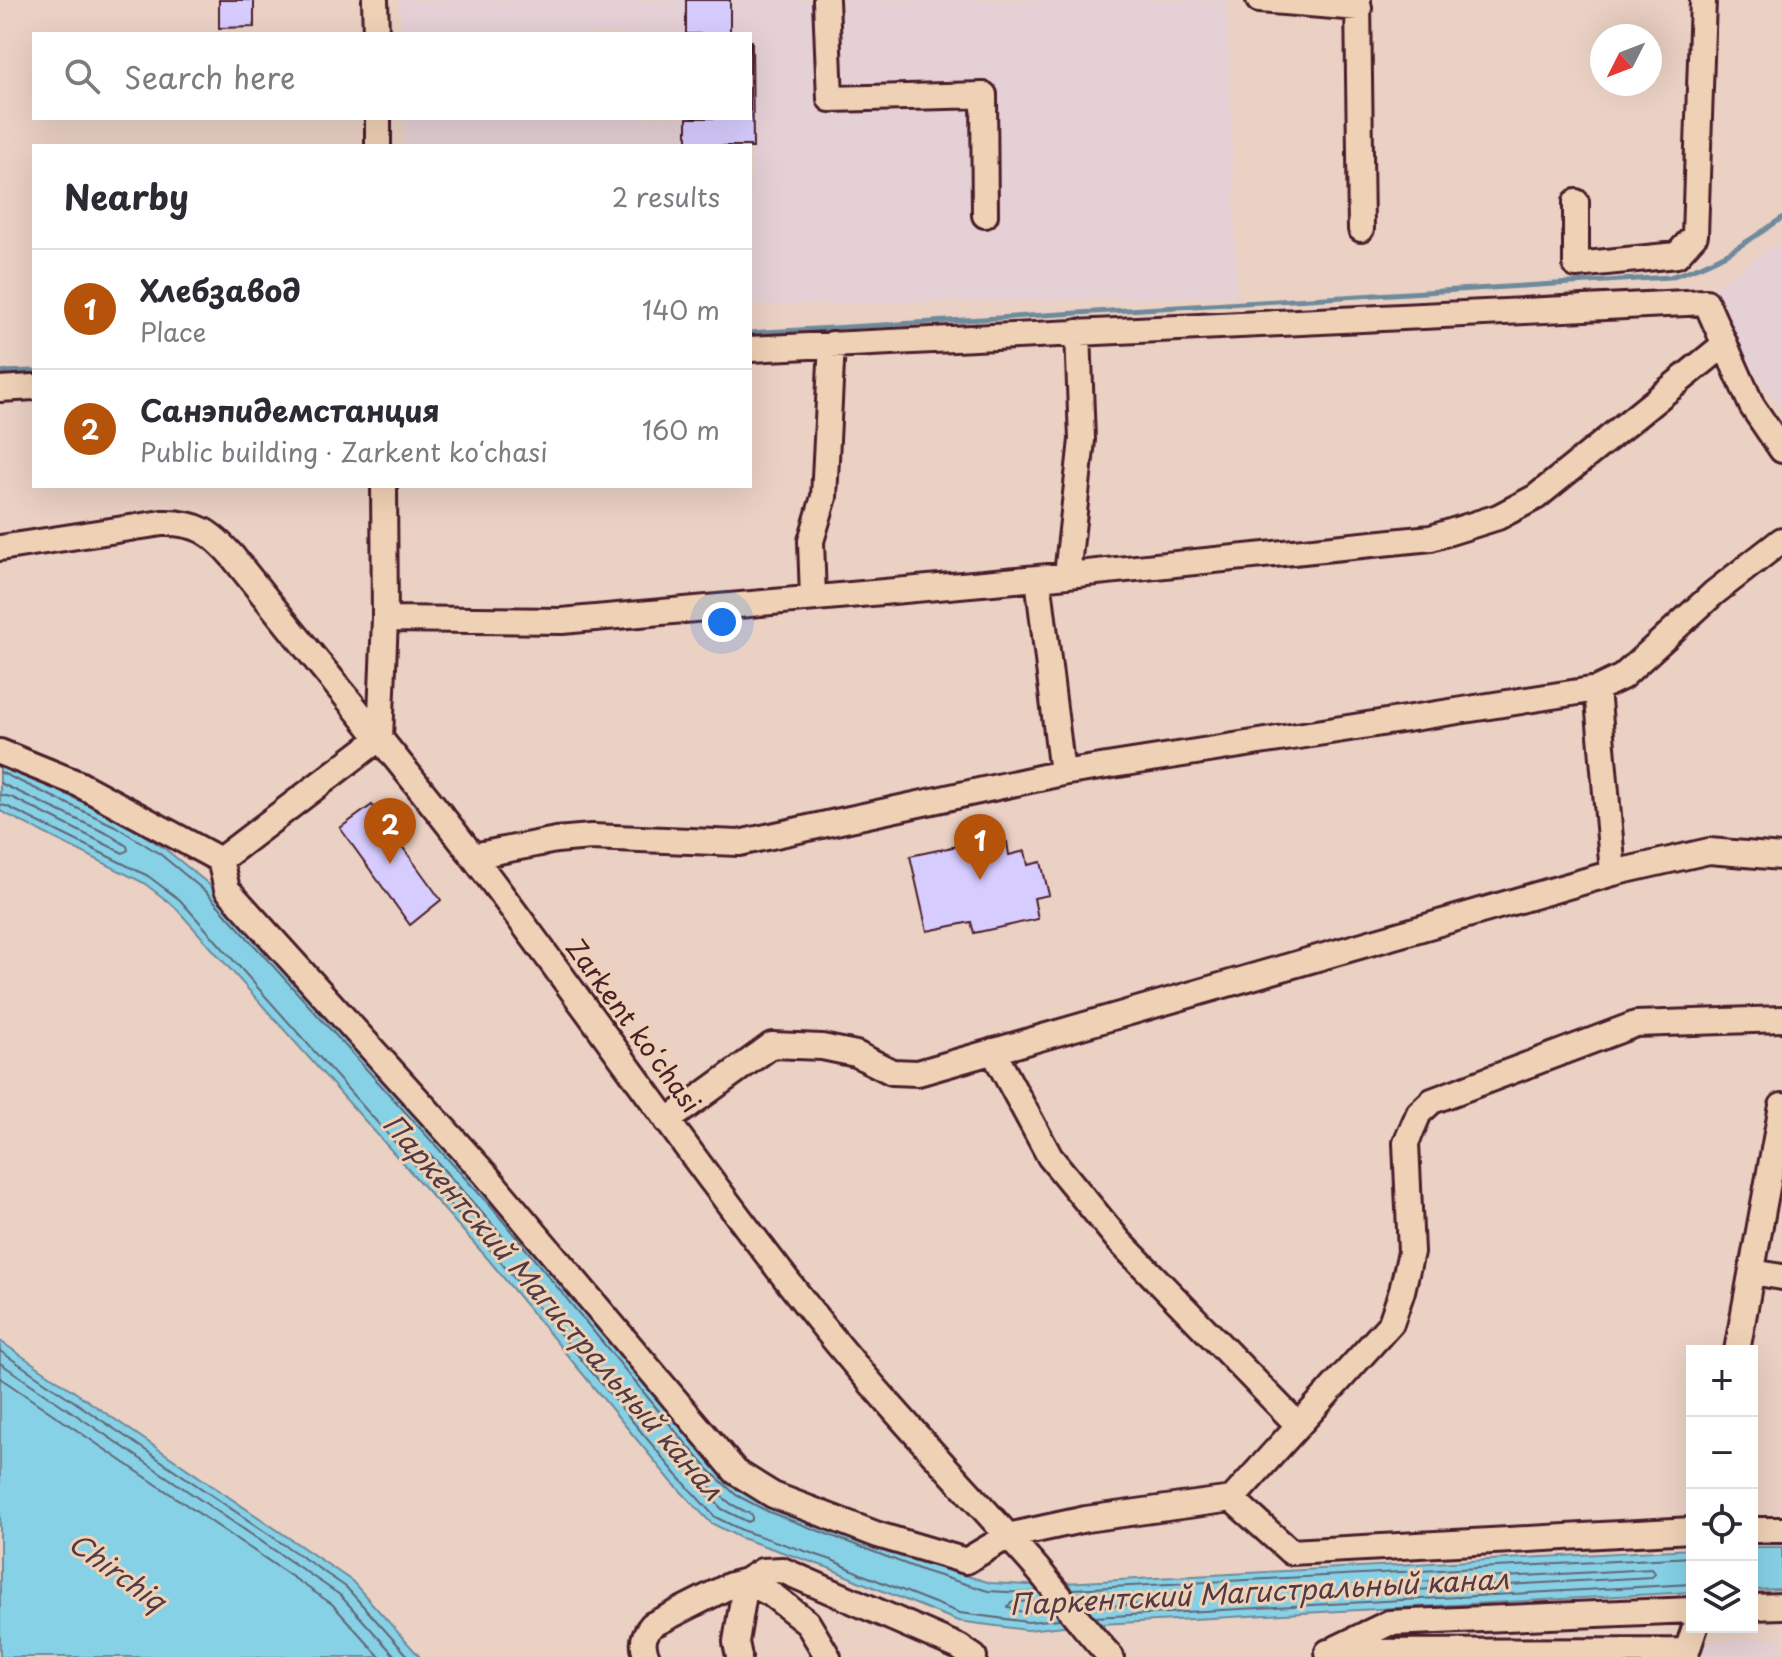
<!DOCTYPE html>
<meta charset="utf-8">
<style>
:root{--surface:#fff;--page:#f7f7f7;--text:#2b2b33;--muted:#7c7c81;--line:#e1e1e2;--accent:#b45309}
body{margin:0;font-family:"Playpen Sans",sans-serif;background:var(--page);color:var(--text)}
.controls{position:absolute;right:24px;bottom:24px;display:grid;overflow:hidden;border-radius:0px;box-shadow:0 8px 32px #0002}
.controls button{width:72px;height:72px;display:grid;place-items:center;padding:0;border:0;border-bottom:2px solid var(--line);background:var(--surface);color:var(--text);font:40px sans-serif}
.compass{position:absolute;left:1590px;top:24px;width:72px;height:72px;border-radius:50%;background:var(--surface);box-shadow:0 8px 32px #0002;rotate:228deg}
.you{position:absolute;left:722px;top:622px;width:28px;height:28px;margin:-20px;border:6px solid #fff;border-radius:50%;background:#1a73e8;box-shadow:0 0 0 12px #1a73e833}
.badge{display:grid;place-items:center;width:52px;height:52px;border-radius:50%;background:var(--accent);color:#fff;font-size:26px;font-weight:700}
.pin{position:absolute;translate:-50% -66px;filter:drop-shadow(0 2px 4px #0008)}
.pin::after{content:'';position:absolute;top:42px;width:28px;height:24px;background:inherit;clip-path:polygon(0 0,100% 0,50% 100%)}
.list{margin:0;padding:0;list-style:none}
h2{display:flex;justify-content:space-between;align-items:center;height:104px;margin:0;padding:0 32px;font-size:34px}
h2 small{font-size:26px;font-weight:400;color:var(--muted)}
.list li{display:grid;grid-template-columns:52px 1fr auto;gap:24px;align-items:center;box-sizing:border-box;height:120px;padding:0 32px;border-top:2px solid var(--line)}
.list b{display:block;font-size:30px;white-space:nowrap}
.list p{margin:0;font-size:26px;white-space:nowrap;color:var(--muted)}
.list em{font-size:26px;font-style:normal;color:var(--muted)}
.icon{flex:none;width:44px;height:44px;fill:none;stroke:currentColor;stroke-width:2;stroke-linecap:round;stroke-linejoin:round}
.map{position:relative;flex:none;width:1782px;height:1657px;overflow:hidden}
.search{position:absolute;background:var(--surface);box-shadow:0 8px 32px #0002;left:32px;top:32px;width:720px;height:88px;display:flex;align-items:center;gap:20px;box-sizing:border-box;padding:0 28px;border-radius:0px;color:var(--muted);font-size:30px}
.panel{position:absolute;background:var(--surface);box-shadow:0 8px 32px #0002;left:32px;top:144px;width:720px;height:344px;border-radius:0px}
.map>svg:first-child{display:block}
</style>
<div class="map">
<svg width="1782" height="1657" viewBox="0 0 1782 1657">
<rect width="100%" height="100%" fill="#ead1c4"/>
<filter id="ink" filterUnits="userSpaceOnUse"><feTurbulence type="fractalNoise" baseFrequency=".0125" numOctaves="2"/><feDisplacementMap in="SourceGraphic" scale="16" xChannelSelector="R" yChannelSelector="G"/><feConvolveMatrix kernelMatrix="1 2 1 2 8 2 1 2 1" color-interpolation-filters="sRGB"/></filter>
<g filter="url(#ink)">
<path fill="#e4d0d5" d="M 400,0 L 1227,0 L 1237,297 L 750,305 L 750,146 L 405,146 L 404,118 L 750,118 L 750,34 L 401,34 Z
M 1782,240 L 1782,410 L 1717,320 L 1715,286 Z
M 1782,1637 L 1782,1657 L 1516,1657 Z"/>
<path fill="#86d1e6" stroke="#6e8a9b" stroke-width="2" d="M 0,763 L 119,819 L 164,848 L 211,886 L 772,1505 L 926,1564 L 991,1583 L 1027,1585 L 1692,1549 L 1692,1592 L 1064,1626 L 1027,1630 L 958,1621 L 858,1581 L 829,1568 L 741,1538 L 711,1523 L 671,1481 L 488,1259 L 174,906 L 144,883 L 0,811 Z
M 0,1341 L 352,1581 L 420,1657 L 0,1657 Z
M 1752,1547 L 1782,1547 L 1782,1589 L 1752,1590 Z"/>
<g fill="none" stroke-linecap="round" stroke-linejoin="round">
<path stroke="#626676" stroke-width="2" d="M 0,772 L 115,826 L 160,854 L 206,892 L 493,1209 L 677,1433 L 708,1469 L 736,1495 L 769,1512 L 924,1571 L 988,1591 L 1026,1593 L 1038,1591
M 0,783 L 110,835 L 127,846 L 128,850 L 123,853 L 11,797 L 0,795
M 0,805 L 6,806 L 148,876 L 180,900 L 494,1254 L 677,1475 L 715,1517 L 744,1531 L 832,1560 L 861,1574 L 960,1613 L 1028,1622 L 1060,1619
M 427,1153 L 430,1154 L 504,1238 L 503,1243 L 497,1243 L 424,1160 L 424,1155 Z
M 0,1351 L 346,1587 L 409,1657
M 0,1363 L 340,1595 L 396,1657
M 0,1378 L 332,1604 L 380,1657
M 707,1484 L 731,1504 L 752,1515 L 752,1520 L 748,1522 L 722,1509 L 704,1490 L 704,1486 Z
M 1652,1569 L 1655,1573 L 1652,1577 L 1377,1592 L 1373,1588 L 1376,1584 Z
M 1072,1589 L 1692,1557
M 1080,1599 L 1167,1595 L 1171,1598 L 1168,1603 L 1086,1607
M 1045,1601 L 1011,1602 L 1008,1607 C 1020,1615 1038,1611 1053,1610
M 1094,1617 L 1692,1584"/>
<path stroke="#6e8a9b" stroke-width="5" d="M 750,333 L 1670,277 C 1717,263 1743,245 1782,218
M 0,372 L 34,371"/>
</g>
<path fill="#d7ccfe" stroke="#4a1f2b" stroke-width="2" d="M 219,0 L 254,0 L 254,27 L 219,28 Z
M 686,0 L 730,0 L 730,34 L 686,34 Z
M 750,41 L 752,41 L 753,148 L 750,148 L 750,146 L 687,146 L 687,118 L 750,118 Z
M 372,805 L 441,900 L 410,925 L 340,828 Z
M 1007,842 L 1009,855 L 1025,851 L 1028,865 L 1041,862 L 1049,895 L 1034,898 L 1038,919 L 974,933 L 971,922 L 927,931 L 910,856 L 967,844 L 969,850 Z"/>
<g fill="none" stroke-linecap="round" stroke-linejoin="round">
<g stroke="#4a1f2b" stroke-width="30">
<path id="minor" d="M 375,0 L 376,34
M 826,0 L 830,99 L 984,95 L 985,215
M 1259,0 L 1359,8
M 1358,0 L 1361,229
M 378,118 L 378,146
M 1576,202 L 1576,265 L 1677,255 L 1695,235 L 1703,0
M 750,349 L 1706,302 L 1752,406 L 1782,450
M 0,389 L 34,387
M 0,548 L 162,523 C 197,522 211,532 233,557 C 312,657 395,754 472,855 C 590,1011 701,1173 823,1326 C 890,1409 963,1485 1034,1565 C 1060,1595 1083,1628 1111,1657
M 1067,575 L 1082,440 L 1078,332
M 1038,578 L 1062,773
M 813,598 L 811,541 L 824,497 L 832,344
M 385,619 L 562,621 L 1038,578 L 1431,538 L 1498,517 L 1536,497 L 1725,344
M 1597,689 L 1613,873
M 380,738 L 220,860 L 227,889 L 486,1175 L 736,1472 L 773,1495 L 878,1535 L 966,1561 L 1008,1536 L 1086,1519 L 1232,1499 L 1391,1323 L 1402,1291 L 1411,1252 L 1406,1143 L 1419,1113 L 1432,1101 L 1636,1024 L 1782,1019
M 380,738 L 385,619 L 384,486
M 0,752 L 79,784 L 220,860
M 473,856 L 556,840 L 591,837 L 739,843 L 1062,773 L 1597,689 L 1622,677 L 1714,593 L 1782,540
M 993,1051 L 1050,1157 L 1119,1241 L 1298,1425
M 667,1121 L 772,1045 L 822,1047 L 856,1054 L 892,1072 L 918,1073 L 1613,873 L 1709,851 L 1782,857
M 1752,1272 L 1782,1277
M 1737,1351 L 1782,1106
M 1232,1499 L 1291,1552 L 1692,1530
M 1752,1530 L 1782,1530
M 1752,1607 L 1782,1606
M 1337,1648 L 1389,1623 L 1692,1610
M 1328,1652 L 1687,1651 L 1695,1627
M 647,1657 C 641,1644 643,1635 652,1625 L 731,1585 L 746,1581 L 771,1594 L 807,1622 L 828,1657
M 739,1657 L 736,1642 L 746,1581 L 762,1571 L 782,1570 L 959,1647 L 974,1657"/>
</g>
<use href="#minor" stroke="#efd2b6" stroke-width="24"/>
</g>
</g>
<g text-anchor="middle" stroke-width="6" stroke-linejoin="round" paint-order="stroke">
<g font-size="26" fill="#4a1f2b" stroke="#efd2b6">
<text transform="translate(633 1026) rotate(54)" y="9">Zarkent koʻchasi</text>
</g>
<g font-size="28" font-style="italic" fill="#533a47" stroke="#efd2b6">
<text transform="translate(553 1307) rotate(49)" y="10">Паркентский Магистральный канал</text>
<text transform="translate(117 1572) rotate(36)" y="10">Chirchiq</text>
<text transform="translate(1259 1592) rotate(-3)" y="10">Паркентский Магистральный канал</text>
</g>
</g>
</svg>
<div class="controls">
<button>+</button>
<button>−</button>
<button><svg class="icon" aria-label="locate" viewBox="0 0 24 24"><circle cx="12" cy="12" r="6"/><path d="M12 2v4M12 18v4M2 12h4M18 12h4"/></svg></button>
<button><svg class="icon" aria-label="layers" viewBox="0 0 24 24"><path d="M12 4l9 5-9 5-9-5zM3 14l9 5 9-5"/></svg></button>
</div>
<svg class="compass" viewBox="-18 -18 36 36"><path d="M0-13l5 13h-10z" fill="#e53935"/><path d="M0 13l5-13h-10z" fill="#7c7c81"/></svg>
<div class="you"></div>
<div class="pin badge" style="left:980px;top:880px">1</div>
<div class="pin badge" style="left:390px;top:864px">2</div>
<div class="search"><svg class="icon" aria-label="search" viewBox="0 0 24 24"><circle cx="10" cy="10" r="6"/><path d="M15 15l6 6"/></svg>Search here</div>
<section class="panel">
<h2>Nearby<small>2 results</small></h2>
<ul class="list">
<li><span class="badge">1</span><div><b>Хлебзавод</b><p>Place</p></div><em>140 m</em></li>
<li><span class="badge">2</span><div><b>Санэпидемстанция</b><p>Public building · Zarkent koʻchasi</p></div><em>160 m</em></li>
</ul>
</section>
</div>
